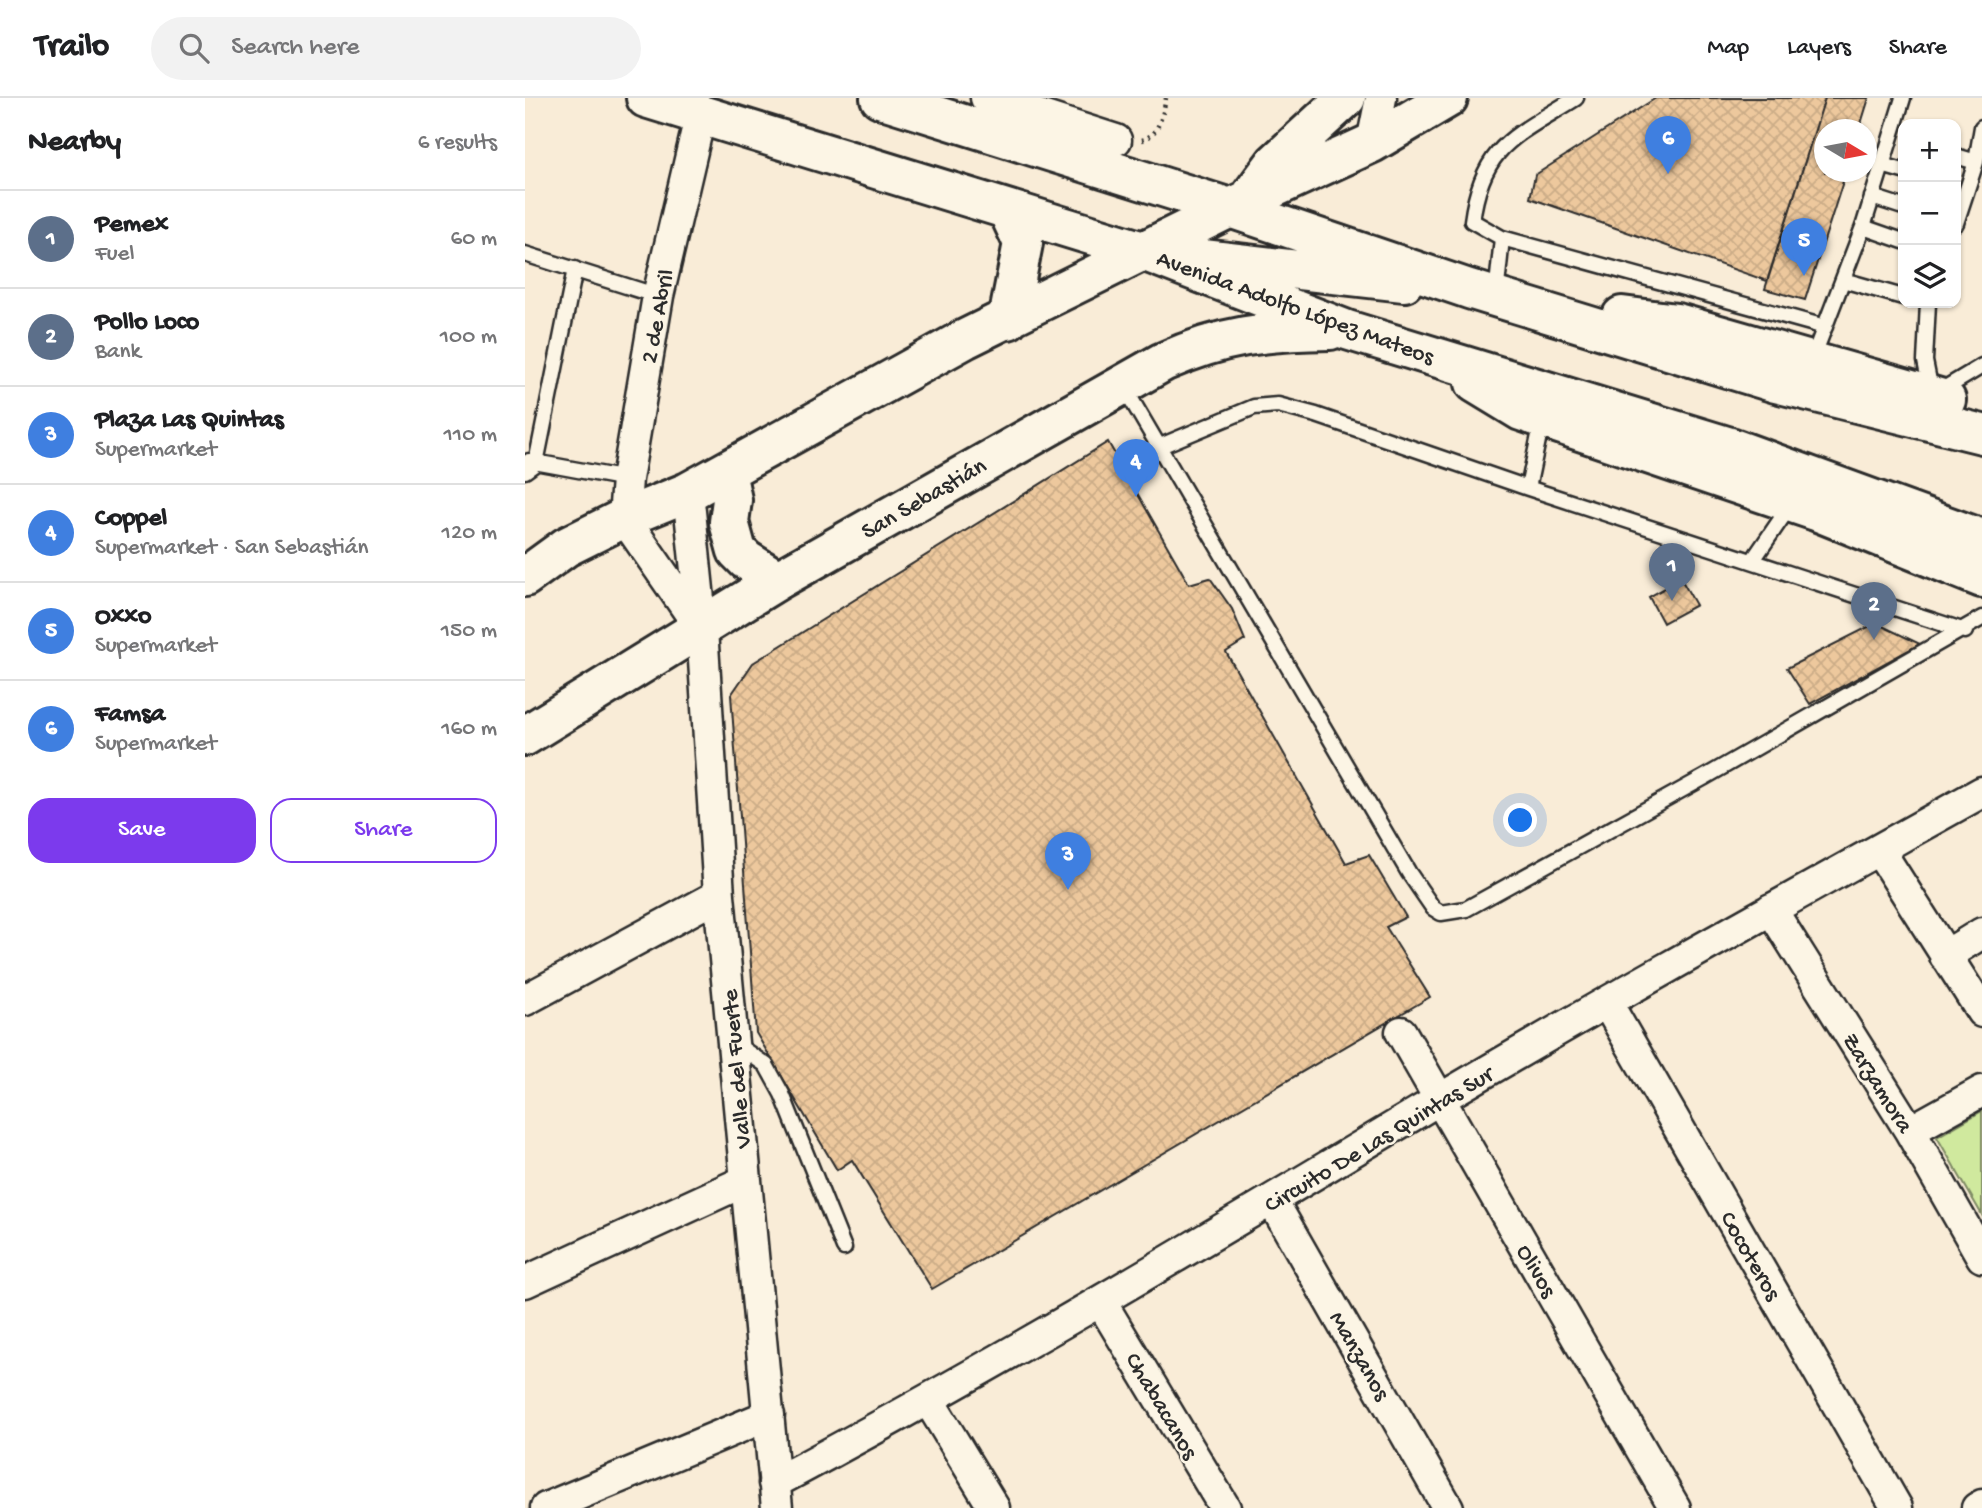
<!DOCTYPE html>
<meta charset="utf-8">
<style>
:root{--surface:#fff;--page:#f2f2f2;--text:#202124;--muted:#757577;--line:#e0e0e0;--accent:#7c3aed}
body{margin:0;font-family:"Gochi Hand",sans-serif;background:var(--page);color:var(--text)}
.controls{position:absolute;right:21px;top:21px;display:grid;overflow:hidden;border-radius:14px;box-shadow:0 2px 5px #0004}
.controls button{width:63px;height:63px;display:grid;place-items:center;padding:0;border:0;border-bottom:2px solid var(--line);background:var(--surface);color:var(--text);font:35px sans-serif}
.compass{position:absolute;left:1289px;top:21px;width:63px;height:63px;border-radius:50%;background:var(--surface);box-shadow:0 2px 5px #0004;rotate:100deg}
.you{position:absolute;left:996px;top:723px;width:24px;height:24px;margin:-18px;border:5px solid #fff;border-radius:50%;background:#1a73e8;box-shadow:0 0 0 10px #1a73e833}
.badge{display:grid;place-items:center;width:46px;height:46px;border-radius:50%;background:var(--accent);color:#fff;font-size:23px;font-weight:700}
.pin{position:absolute;translate:-50% -58px;filter:drop-shadow(0 2px 4px #0008)}
.pin::after{content:'';position:absolute;top:37px;width:24px;height:21px;background:inherit;clip-path:polygon(0 0,100% 0,50% 100%)}
.list{margin:0;padding:0;list-style:none}
h2{display:flex;justify-content:space-between;align-items:center;height:91px;margin:0;padding:0 28px;font-size:30px}
h2 small{font-size:23px;font-weight:400;color:var(--muted)}
.list li{display:grid;grid-template-columns:46px 1fr auto;gap:21px;align-items:center;box-sizing:border-box;height:98px;padding:0 28px;border-top:2px solid var(--line)}
.list b{display:block;font-size:26px;white-space:nowrap}
.list p{margin:0;font-size:23px;white-space:nowrap;color:var(--muted)}
.list em{font-size:23px;font-style:normal;color:var(--muted)}
.actions{display:flex;gap:14px;padding:21px 28px}
.actions a{flex:1;padding:16px 0;border:2px solid var(--accent);border-radius:21px;text-align:center;font-size:24px;color:var(--accent)}
.actions .main{background:var(--accent);color:#fff}
.icon{flex:none;width:38px;height:38px;fill:none;stroke:currentColor;stroke-width:2;stroke-linecap:round;stroke-linejoin:round}
.map{position:relative;flex:none;width:1457px;height:1410px;overflow:hidden}
header{display:flex;align-items:center;gap:42px;box-sizing:border-box;height:98px;padding:0 35px;background:var(--surface);border-bottom:2px solid var(--line)}
header strong{font-size:33px}
nav{display:flex;gap:38px;margin-inline-start:auto;font-size:24px}
.search{width:490px;height:63px;background:var(--page);display:flex;align-items:center;gap:18px;box-sizing:border-box;padding:0 24px;border-radius:38px;color:var(--muted);font-size:26px}
main{display:flex}
aside{flex:1;background:var(--surface)}
.map>svg:first-child{display:block}
</style>
<header>
<strong>Trailo</strong>
<div class="search"><svg class="icon" aria-label="search" viewBox="0 0 24 24"><circle cx="10" cy="10" r="6"/><path d="M15 15l6 6"/></svg>Search here</div>
<nav><a>Map</a><a>Layers</a><a>Share</a></nav>
</header>
<main>
<aside>
<h2>Nearby<small>6 results</small></h2>
<ul class="list">
<li><span class="badge" style="background:#5c6f8a">1</span><div><b>Pemex</b><p>Fuel</p></div><em>60 m</em></li>
<li><span class="badge" style="background:#5c6f8a">2</span><div><b>Pollo Loco</b><p>Bank</p></div><em>100 m</em></li>
<li><span class="badge" style="background:#3f7fe0">3</span><div><b>Plaza Las Quintas</b><p>Supermarket</p></div><em>110 m</em></li>
<li><span class="badge" style="background:#3f7fe0">4</span><div><b>Coppel</b><p>Supermarket · San Sebastián</p></div><em>120 m</em></li>
<li><span class="badge" style="background:#3f7fe0">5</span><div><b>Oxxo</b><p>Supermarket</p></div><em>150 m</em></li>
<li><span class="badge" style="background:#3f7fe0">6</span><div><b>Famsa</b><p>Supermarket</p></div><em>160 m</em></li>
</ul>
<div class="actions"><a class="main">Save</a><a>Share</a></div>
</aside>
<div class="map">
<svg width="1457" height="1410" viewBox="0 0 1457 1410">
<defs>
<pattern id="building-cross-hatch" width="8" height="8" patternUnits="userSpaceOnUse" patternTransform="scale(1.75)"><rect width="8" height="8" fill="#edc89d"/><path d="M0 0l8 8M0 8l8-8" fill="none" stroke="#cbac87"/></pattern>
</defs>
<rect width="100%" height="100%" fill="#f9ecd7"/>
<filter id="ink" filterUnits="userSpaceOnUse"><feTurbulence type="fractalNoise" baseFrequency=".0143" numOctaves="2"/><feDisplacementMap in="SourceGraphic" scale="14" xChannelSelector="R" yChannelSelector="G"/><feConvolveMatrix kernelMatrix="1 2 1 2 8 2 1 2 1" color-interpolation-filters="sRGB"/></filter>
<g filter="url(#ink)">
<path fill="#d0e99e" stroke="#7e8a64" stroke-width="2" d="M 1457,1013 L 1457,1117 L 1412,1039 Z"/>
<path fill="url(#building-cross-hatch)" stroke="#2b2b2b" stroke-width="2" d="M 1131,0 L 1300,0 L 1242,183 L 1005,100 L 1010,77 Z
M 1300,0 L 1344,0 L 1334,32 L 1300,32 L 1300,74 L 1321,74 L 1280,202 L 1240,191 Z
M 583,344 L 664,486 L 685,480 L 707,511 L 720,542 L 701,554 L 821,765 L 844,757 L 881,819 L 861,829 L 905,899 L 407,1191 L 327,1062 L 312,1072 L 231,935 L 206,597 L 228,565 Z
M 1156,481 L 1171,507 L 1138,525 L 1124,499 Z
M 1351,525 L 1395,546 L 1285,606 L 1262,570 Z"/>
<g fill="none" stroke-linecap="round" stroke-linejoin="round">
<g stroke="#2b2b2b" stroke-width="19">
<path id="lane" d="M 1051,0 C 991,38 957,47 947,123 L 977,140 L 1300,229
M 1431,58 L 1451,64
M 1357,67 L 1378,73
M 1347,99 L 1378,109
M 1431,125 L 1451,64 L 1457,29
M 1338,129 L 1378,143
M 0,156 L 133,198
M 1318,182 L 1378,199
M 971,198 L 977,140
M 1403,205 L 1400,263 L 1407,298 L 1457,268
M 1287,262 L 1338,129 L 1378,0
M 599,289 L 884,775 L 908,810 L 916,815 L 941,811 L 1180,679 L 1457,520
M 633,349 L 729,309 L 753,307 L 791,317 L 1003,390 L 1440,533
M 4,363 L 102,381
M 0,373 L 11,365 L 50,171
M 1003,390 L 1017,323
M 1228,462 L 1267,405
M 209,945 L 241,967 L 257,996 L 319,1150"/>
</g>
<g stroke="#2b2b2b" stroke-width="35">
<path id="street" d="M 461,0 L 591,42
M 847,45 L 856,0
M 163,394 L 177,531 L 194,797 L 252,1410
M 174,528 L 99,420 L 102,381 L 133,198 L 175,19
M 1354,752 L 1457,914
M 1246,811 L 1385,1033 L 1457,1159
M 1420,858 L 1457,835
M 0,902 L 194,797
M 1082,905 L 1372,1410
M 876,934 L 1150,1410
M 1385,1033 L 1457,993
M 748,1104 L 923,1410
M 0,1184 L 220,1083
M 576,1204 L 700,1410
M 404,1303 L 469,1410
M 249,1385 C 476,1265 695,1133 915,1001 C 1094,895 1276,795 1457,694
M 21,1410 L 244,1317
M 1452,1410 L 1457,1407"/>
</g>
<g stroke="#2b2b2b" stroke-width="44">
<path id="secondary" d="M 121,0 L 621,154 L 822,232 L 1205,349 L 1457,441
M 355,0 L 705,110 L 944,191 L 1251,285 L 1457,336
M 727,96 L 750,65 L 821,0
M 678,161 L 879,184
M 1097,218 L 1152,225 L 1421,302
M 483,222 L 498,145 L 483,113
M 950,285 L 996,313 L 1291,413 L 1457,480
M 201,374 L 207,402 L 204,424 L 212,453 L 221,462 L 253,482
M 0,479 L 41,449 L 99,420 L 163,394 L 440,241 L 705,110 L 847,45 L 923,0
M 0,638 L 253,482 L 638,264 C 699,237 739,233 805,232"/>
</g>
<path stroke="#2b2b2b" stroke-width="4.5" stroke-dasharray="2 5" stroke-linecap="butt" d="M 617,42 C 634,37 638,16 641,0"/>
<use href="#lane" stroke="#fcf5e5" stroke-width="14"/>
<use href="#street" stroke="#fcf5e5" stroke-width="30"/>
<use href="#secondary" stroke="#fcf5e5" stroke-width="38"/>
</g>
</g>
<g text-anchor="middle" stroke-width="5" stroke-linejoin="round" paint-order="stroke">
<g font-size="24" fill="#2b2b2b" stroke="#fcf5e5">
<text transform="translate(771 208) rotate(20)" y="8">Avenida Adolfo López Mateos</text>
<text transform="translate(131 218) rotate(-79)" y="8">2 de Abril</text>
<text transform="translate(398 399) rotate(-30)" y="8">San Sebastián</text>
<text transform="translate(210 971) rotate(-95)" y="8">Valle del Fuerte</text>
<text transform="translate(1354 984) rotate(58)" y="8">Zarzamora</text>
<text transform="translate(853 1040) rotate(-31)" y="8">Circuito De Las Quintas Sur</text>
<text transform="translate(1227 1157) rotate(60)" y="8">Cocoteros</text>
<text transform="translate(1013 1172) rotate(60)" y="8">Olivos</text>
<text transform="translate(836 1257) rotate(60)" y="8">Manzanos</text>
<text transform="translate(638 1307) rotate(59)" y="8">Chabacanos</text>
</g>
</g>
</svg>
<div class="controls">
<button>+</button>
<button>−</button>
<button><svg class="icon" aria-label="layers" viewBox="0 0 24 24"><path d="M12 4l9 5-9 5-9-5zM3 14l9 5 9-5"/></svg></button>
</div>
<svg class="compass" viewBox="-18 -18 36 36"><path d="M0-13l5 13h-10z" fill="#e53935"/><path d="M0 13l5-13h-10z" fill="#757577"/></svg>
<div class="you"></div>
<div class="pin badge" style="left:1147px;top:503px;background:#5c6f8a">1</div>
<div class="pin badge" style="left:1349px;top:542px;background:#5c6f8a">2</div>
<div class="pin badge" style="left:543px;top:792px;background:#3f7fe0">3</div>
<div class="pin badge" style="left:611px;top:399px;background:#3f7fe0">4</div>
<div class="pin badge" style="left:1279px;top:178px;background:#3f7fe0">5</div>
<div class="pin badge" style="left:1143px;top:76px;background:#3f7fe0">6</div>
</div>
</main>
